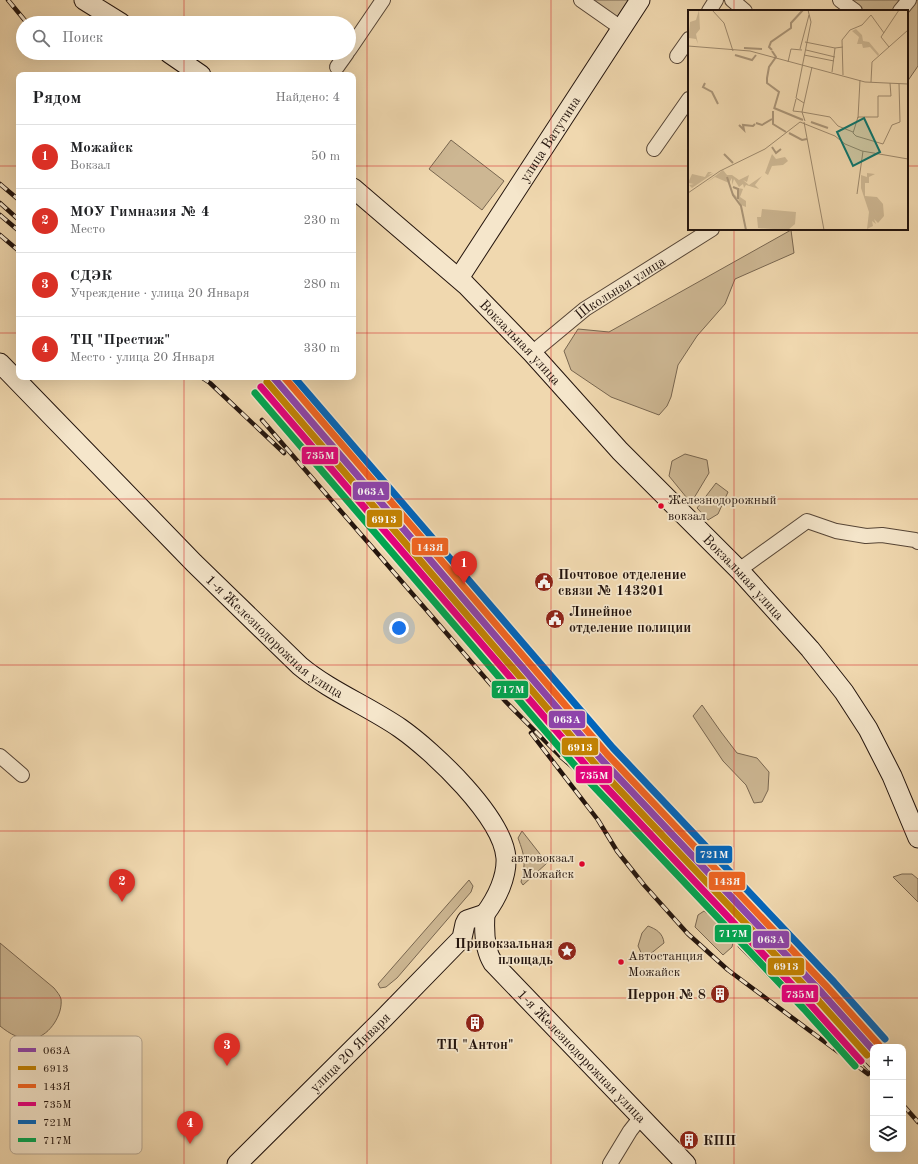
<!DOCTYPE html>
<html lang="ru">
<meta charset="utf-8">
<style>
:root{--surface:#fff;--page:#f6f6f6;--text:#202124;--muted:#757577;--line:#e0e0e0;--accent:#d93025}
body{margin:0;font-family:"Old Standard TT",serif;background:var(--page);color:var(--text)}
.controls{position:absolute;right:12px;bottom:12px;display:grid;overflow:hidden;border-radius:8px;box-shadow:0 4px 16px #0002}
.controls button{width:36px;height:36px;display:grid;place-items:center;padding:0;border:0;border-bottom:1px solid var(--line);background:var(--surface);color:var(--text);font:20px sans-serif}
.you{position:absolute;left:399px;top:628px;width:14px;height:14px;margin:-10px;border:3px solid #fff;border-radius:50%;background:#1a73e8;box-shadow:0 0 0 6px #1a73e833}
.badge{display:grid;place-items:center;width:26px;height:26px;border-radius:50%;background:var(--accent);color:#fff;font-size:13px;font-weight:700}
.pin{position:absolute;translate:-50% -33px;filter:drop-shadow(0 1px 2px #0008)}
.pin::after{content:'';position:absolute;top:21px;width:14px;height:12px;background:inherit;clip-path:polygon(0 0,100% 0,50% 100%)}
.list{margin:0;padding:0;list-style:none}
h2{display:flex;justify-content:space-between;align-items:center;height:52px;margin:0;padding:0 16px;font-size:17px}
h2 small{font-size:13px;font-weight:400;color:var(--muted)}
.list li{display:grid;grid-template-columns:26px 1fr auto;gap:12px;align-items:center;box-sizing:border-box;height:64px;padding:0 16px;border-top:1px solid var(--line)}
.list b{display:block;font-size:15px;white-space:nowrap}
.list p{margin:0;font-size:13px;white-space:nowrap;color:var(--muted)}
.list em{font-size:13px;font-style:normal;color:var(--muted)}
.icon{flex:none;width:22px;height:22px;fill:none;stroke:currentColor;stroke-width:2;stroke-linecap:round;stroke-linejoin:round}
.map{position:relative;flex:none;width:918px;height:1164px;overflow:hidden}
.search{position:absolute;background:var(--surface);box-shadow:0 4px 16px #0002;left:16px;top:16px;width:340px;height:44px;display:flex;align-items:center;gap:10px;box-sizing:border-box;padding:0 14px;border-radius:22px;color:var(--muted);font-size:15px}
.panel{position:absolute;background:var(--surface);box-shadow:0 4px 16px #0002;left:16px;top:72px;width:340px;height:308px;border-radius:8px}
.map>svg:first-child{display:block}
</style>
<div class="map">
<svg width="918" height="1164" viewBox="0 0 918 1164">
<rect width="100%" height="100%" fill="#f0d8af"/>
<filter id="stains"><feTurbulence type="fractalNoise" baseFrequency=".005" numOctaves="4"/><feColorMatrix values="0 0 0 0 .2 0 0 0 0 .09 0 0 0 0 .02 0 0 0 .5 -.17"/></filter>
<radialGradient id="worn" r=".72"><stop offset=".6" stop-color="#630" stop-opacity="0"/><stop offset="1" stop-color="#630" stop-opacity=".3"/></radialGradient>
<path fill="#cdb793" stroke="#786650" d="M 591,0 L 634,0 L 620,21 Z
M 843,0 L 906,0 L 898,11 L 857,11 Z
M 915,0 L 918,0 L 918,66 L 907,82 L 907,12 Z
M 451,140 L 504,181 L 482,210 L 429,169 Z
M 791,230 L 794,253 L 735,279 L 725,304 L 697,336 L 678,365 L 671,397 L 667,406 L 659,415 L 611,397 L 571,370 L 564,351 L 578,329 L 609,332 Z
M 685,454 L 707,460 L 709,473 L 691,503 L 669,476 L 672,461 Z
M 716,483 L 728,492 L 718,514 L 708,520 L 697,508 Z
M 702,705 L 721,732 L 737,753 L 757,758 L 769,772 L 768,790 L 762,802 L 754,803 L 746,785 L 723,761 L 693,716 Z
M 522,831 L 547,863 L 523,885 L 521,882 C 526,862 525,857 518,838 Z
M 902,874 L 912,874 L 918,879 L 918,902 L 893,877 Z
M 469,880 L 473,886 L 471,892 L 397,978 L 386,987 L 380,988 L 378,984 Z
M 704,911 L 725,926 L 734,938 L 732,947 L 723,955 L 695,927 L 698,915 Z
M 648,926 C 656,929 663,933 664,943 L 644,959 L 638,946 L 642,933 Z
M 0,943 L 54,988 C 57,992 60,995 61,999 C 63,1014 50,1035 35,1038 C 21,1041 10,1034 0,1026 Z"/>
<g fill="none" stroke-linecap="round" stroke-linejoin="round">
<g stroke="#564536" stroke-width="16">
<g id="street">
<path d="M 581,0 L 621,28"/>
<path d="M 732,0 L 745,11"/>
<path d="M 840,0 L 855,11"/>
<path d="M 709,11 L 716,0"/>
<path d="M 900,11 L 909,0"/>
<path d="M 349,50 L 383,0"/>
<path d="M 677,56 L 689,39"/>
<path d="M 337,67 L 347,53"/>
<path d="M 654,149 L 689,99"/>
<path id="s1" d="M 532,353 L 585,309 L 712,229"/>
<path d="M 739,570 L 807,521 L 836,531 L 866,536 L 882,535 L 915,540 L 918,542"/>
<path d="M 0,756 L 22,775"/>
<path d="M 610,1164 L 630,1131 L 641,1117"/>
</g>
</g>
<g stroke="#23140d" stroke-width="21">
<g id="secondary">
<path d="M 84,0 L 121,23"/>
<path d="M 169,53 L 201,75"/>
<path id="s2" d="M 353,188 L 466,285 L 532,353 L 620,451 L 739,570 L 810,649 L 844,692 L 868,729 L 892,776 L 918,838"/>
<path id="s3" d="M 459,278 L 640,0"/>
<path id="s4" d="M 0,363 L 194,563 L 300,666 C 330,691 368,706 400,728 C 433,751 503,817 506,858 C 507,877 497,898 485,914"/>
<path id="s5" d="M 485,914 C 484,929 484,949 493,963 L 686,1164"/>
<path id="s6" d="M 237,1164 L 384,1018 L 462,938 L 465,924 L 467,920 L 485,914"/>
</g>
</g>
<use href="#street" stroke="#f5e6cb" stroke-width="14"/>
<use href="#secondary" stroke="#f5e6cb" stroke-width="19"/>
<g stroke="#23140d" stroke-width="4.5">
<path id="rail" d="M 8,0 L 27,23
M 0,184 L 19,200
M 0,203 L 19,220
M 0,215 L 19,231
M 0,235 L 19,251
M 201,377 L 210,383 L 284,453
M 262,420 L 506,702 L 561,757 L 600,791 L 782,973 L 830,1028 L 873,1073
M 460,626 L 583,771
M 531,733 L 598,820 L 617,851 L 644,885 L 688,934 L 728,970 L 868,1074
M 740,946 L 806,1013 L 826,1029
M 903,1105 L 918,1122"/>
</g>
<use href="#rail" stroke="#f5e6cb" stroke-width="3" stroke-dasharray="9" stroke-linecap="butt"/>
<g stroke="#f5e6cb" stroke-width="10">
<path id="rail-1" d="M 273,377 L 601,759 L 822,993 L 873,1050"/>
</g>
<g stroke="#f5e6cb" stroke-width="10">
<path id="rail-2" d="M 267,382 L 595,764 L 816,998 L 867,1055"/>
</g>
<g stroke="#f5e6cb" stroke-width="10">
<path id="rail-3" d="M 284,377 L 607,754 L 828,988 L 879,1045"/>
</g>
<g stroke="#f5e6cb" stroke-width="10">
<path id="rail-4" d="M 261,387 L 589,769 L 810,1004 L 861,1061"/>
</g>
<g stroke="#f5e6cb" stroke-width="10">
<path id="rail-5" d="M 294,377 L 613,748 L 834,982 L 885,1039"/>
</g>
<g stroke="#f5e6cb" stroke-width="10">
<path id="rail-6" d="M 255,393 L 583,775 L 804,1009 L 855,1066"/>
</g>
<use href="#rail-1" stroke="#8e44ad" stroke-width="7"/>
<use href="#rail-2" stroke="#c28203" stroke-width="7"/>
<use href="#rail-3" stroke="#f26522" stroke-width="7"/>
<use href="#rail-4" stroke="#e5007d" stroke-width="7"/>
<use href="#rail-5" stroke="#0065bd" stroke-width="7"/>
<use href="#rail-6" stroke="#00a651" stroke-width="7"/>
</g>
<path fill="none" stroke="#d62828" stroke-width="1" stroke-opacity="0.55" d="M 184,0 L 184,23M 367,0 L 367,1164M 551,0 L 551,1164M 734,0 L 734,11M 184,53 L 184,75M 0,166 L 19,166M 353,166 L 689,166M 907,166 L 918,166M 734,229 L 734,1164M 0,333 L 19,333M 353,333 L 918,333M 184,377 L 184,1164M 0,499 L 918,499M 0,665 L 918,665M 0,831 L 918,831M 0,998 L 918,998"/>
<defs>
<g id="civic-disc" transform="scale(1)"><circle r="9.5" fill="#8f2418" stroke="#f5e6cb"/><path d="M-.6-6.5H3V-4.5H.6V-3L4-1V1h2V6H-6V1h2V-1L-.6-3ZM-1.2 2.5V6h2.4V2.5Z" fill="#fff"/></g>
<g id="sight-disc" transform="scale(1)"><circle r="9.5" fill="#8f2418" stroke="#f5e6cb"/><path d="M0-6L1.8-2.2L6-1.7L2.9 1.2L3.7 5.4L0 3.3L-3.7 5.4L-2.9 1.2L-6-1.7L-1.8-2.2Z" fill="#fff"/></g>
<g id="building-disc" transform="scale(1)"><circle r="9.5" fill="#8f2418" stroke="#f5e6cb"/><path d="M-4-6H4V6H1V3H-1V6H-4ZM-2.5-4.3h1.7v1.8h-1.7ZM.8-4.3h1.7v1.8H.8ZM-2.5-1h1.7V.8h-1.7ZM.8-1h1.7V.8H.8Z" fill="#fff"/></g>
</defs>
<g fill-rule="evenodd">
<use href="#civic-disc" x="544" y="582"/>
<use href="#civic-disc" x="555" y="619"/>
<use href="#sight-disc" x="567" y="951"/>
<use href="#building-disc" x="720" y="994"/>
<use href="#building-disc" x="475" y="1023"/>
<use href="#building-disc" x="689" y="1140"/>
</g>
<g fill="#e4002b" stroke="#f5e6cb" stroke-width="1.5">
<circle cx="661" cy="506" r="3.5"/>
<circle cx="582" cy="864" r="3.5"/>
<circle cx="621" cy="962" r="3.5"/>
</g>
<g text-anchor="middle" stroke-width="3.5" stroke-linejoin="round" paint-order="stroke">
<g font-size="13" fill="#23140d" stroke="#f5e6cb" text-anchor="start">
<text x="668" y="504">Железнодорожный<tspan x="668" dy="16">вокзал</tspan></text>
<text x="574" y="862" text-anchor="end">автовокзал<tspan x="574" dy="16">Можайск</tspan></text>
<text x="628" y="960">Автостанция<tspan x="628" dy="16">Можайск</tspan></text>
</g>
<g font-size="14" fill="#23140d" stroke="#f5e6cb">
<text dy="5" stroke="none"><textPath href="#s3" startOffset="166">улица Ватутина</textPath></text>
<text dy="5" stroke="none"><textPath href="#s1" startOffset="110">Школьная улица</textPath></text>
<text dy="5" stroke="none"><textPath href="#s2" startOffset="228">Вокзальная улица</textPath></text>
<text dy="5" stroke="none"><textPath href="#s2" startOffset="552">Вокзальная улица</textPath></text>
<text dy="5" stroke="none"><textPath href="#s4" startOffset="388">1-я Железнодорожная улица</textPath></text>
<text dy="5" stroke="none"><textPath href="#s6" startOffset="159">улица 20 Января</textPath></text>
<text dy="5" stroke="none"><textPath href="#s5" startOffset="179">1-я Железнодорожная улица</textPath></text>
</g>
<g font-size="14" font-weight="bold" fill="#23140d" stroke="#f5e6cb" text-anchor="start">
<text x="558" y="579">Почтовое отделение<tspan x="558" dy="16">связи № 143201</tspan></text>
<text x="569" y="616">Линейное<tspan x="569" dy="16">отделение полиции</tspan></text>
<text x="553" y="948" text-anchor="end">Привокзальная<tspan x="553" dy="16">площадь</tspan></text>
<text x="706" y="999" text-anchor="end">Перрон № 8</text>
<text x="475" y="1049" text-anchor="middle">ТЦ "Антон"</text>
<text x="703" y="1145">КПП</text>
</g>
</g>
<g transform="translate(688 10)">
<rect width="220" height="220" fill="#f0d8af"/>
<path d="M 11,0 L 12,19 L 8,24 L 10,34 L 8,29 L 1,28 L 1,24 L 2,12 L 8,10 ZM 168,19 L 174,25 L 175,31 L 181,32 L 191,44 L 190,46 L 182,37 L 175,38 L 174,34 L 169,34 L 171,27 L 164,21 ZM 84,144 L 88,149 L 97,147 L 100,151 L 95,155 L 84,156 L 80,165 L 77,163 ZM 35,160 L 39,165 L 44,165 L 51,170 L 61,165 L 59,172 L 55,170 L 61,175 L 74,166 L 67,175 L 71,179 L 58,175 L 56,178 L 55,174 L 51,177 L 46,169 L 44,175 L 44,168 L 41,173 L 27,167 L 18,173 ZM 20,162 L 24,162 L 20,165 L 26,163 L 4,178 L 1,175 L 6,174 L 0,173 L 4,164 L 17,167 ZM 179,163 L 187,164 L 181,167 L 181,173 L 177,173 L 177,186 L 189,187 L 195,194 L 196,206 L 190,213 L 186,209 L 188,214 L 184,211 L 185,216 L 179,219 L 181,202 L 173,178 L 173,165 L 179,167 ZM 50,178 L 55,179 L 52,187 L 58,191 L 58,197 L 53,195 L 50,189 L 44,185 L 44,182 L 50,188 ZM 74,199 L 108,202 L 107,214 L 100,220 L 70,218 L 69,207 L 73,207 Z" fill="#cdb793"/>
<path fill="none" stroke="#aa9578" stroke-width="2" d="M 56,38 L 74,39M 84,40 L 81,37 L 83,32 L 103,18 L 103,13 L 115,0M 84,41 L 88,47 L 81,57 L 79,68 L 79,73 L 91,82 L 86,99M 47,45 L 64,50 L 68,45M 17,73 L 15,77 L 24,82 L 30,94M 86,98 L 115,110M 85,101 L 85,114 L 98,122M 123,112 L 140,118M 68,113 L 74,115 L 84,109M 51,115 L 56,120 L 55,115 L 65,116 L 67,114M 101,123 L 114,130 L 119,129M 84,137 L 88,143 L 93,139M 36,144 L 45,153M 39,167 L 45,185 L 53,196 L 58,220M 45,177 L 50,179 L 50,189"/>
<path fill="none" stroke="#9e8a6e" stroke-width="1" d="M 24,0 L 36,13 L 45,41M 117,32 L 147,38 L 155,37M 0,36 L 62,41 L 177,72 L 220,74M 201,37 L 193,27 L 211,0M 112,39 L 121,5M 118,40 L 147,47M 116,45 L 146,51M 100,52 L 103,39 L 114,40M 144,62 L 147,38M 155,65 L 154,30 L 162,20 L 174,15 L 183,5 L 196,23M 183,72 L 184,52 L 220,20M 108,89 L 105,101 L 114,102M 116,93 L 108,88 L 123,12 L 120,0M 114,102 L 142,107 L 150,116 L 165,122M 170,107 L 190,107 L 190,86 L 203,86 L 202,73M 170,108 L 172,70M 117,111 L 114,102 L 124,57M 116,112 L 136,220M 165,123 L 168,126 L 195,134 L 204,115 L 212,112 L 211,73M 165,123 L 170,107M 0,183 L 32,161 L 77,139 L 112,112 L 147,126 L 157,134 L 174,141 L 220,149M 169,184 L 175,141"/>
<path fill="#0f766e" fill-opacity="0.15" stroke="#0f766e" stroke-width="2" d="M 176,108 L 192,142 L 165,156 L 149,122 Z"/>
<rect width="220" height="220" fill="none" stroke="#23140d" stroke-width="2"/>
</g>
<rect x="10" y="1036" width="132" height="118" rx="6" fill="#f5e6cb" stroke="#b6a792" stroke-width="1"/>
<rect x="18" y="1048" width="18" height="4" fill="#8e44ad"/>
<rect x="18" y="1066" width="18" height="4" fill="#c28203"/>
<rect x="18" y="1084" width="18" height="4" fill="#f26522"/>
<rect x="18" y="1102" width="18" height="4" fill="#e5007d"/>
<rect x="18" y="1120" width="18" height="4" fill="#0065bd"/>
<rect x="18" y="1138" width="18" height="4" fill="#00a651"/>
<g font-size="11" fill="#23140d">
<text x="43" y="1054">063А</text>
<text x="43" y="1072">6913</text>
<text x="43" y="1090">143Я</text>
<text x="43" y="1108">735М</text>
<text x="43" y="1126">721М</text>
<text x="43" y="1144">717М</text>
</g>
<g stroke="#f5e6cb" stroke-width="1.5">
<rect x="301" y="446" width="38" height="19" rx="4" fill="#e5007d"/>
<rect x="352" y="481" width="38" height="20" rx="4" fill="#8e44ad"/>
<rect x="366" y="509" width="37" height="19" rx="4" fill="#c28203"/>
<rect x="411" y="537" width="38" height="19" rx="4" fill="#f26522"/>
<rect x="491" y="680" width="38" height="19" rx="4" fill="#00a651"/>
<rect x="548" y="710" width="38" height="19" rx="4" fill="#8e44ad"/>
<rect x="561" y="737" width="38" height="19" rx="4" fill="#c28203"/>
<rect x="575" y="765" width="38" height="19" rx="4" fill="#e5007d"/>
<rect x="695" y="845" width="38" height="19" rx="4" fill="#0065bd"/>
<rect x="708" y="871" width="38" height="20" rx="4" fill="#f26522"/>
<rect x="714" y="924" width="38" height="19" rx="4" fill="#00a651"/>
<rect x="752" y="930" width="38" height="19" rx="4" fill="#8e44ad"/>
<rect x="767" y="957" width="38" height="19" rx="4" fill="#c28203"/>
<rect x="781" y="984" width="38" height="19" rx="4" fill="#e5007d"/>
</g>
<g font-size="11" text-anchor="middle" font-weight="bold" fill="#fff">
<text x="320" y="459">735М</text>
<text x="371" y="495">063А</text>
<text x="384" y="523">6913</text>
<text x="430" y="551">143Я</text>
<text x="510" y="693">717М</text>
<text x="567" y="723">063А</text>
<text x="580" y="751">6913</text>
<text x="594" y="779">735М</text>
<text x="714" y="858">721М</text>
<text x="727" y="885">143Я</text>
<text x="733" y="937">717М</text>
<text x="771" y="943">063А</text>
<text x="786" y="970">6913</text>
<text x="800" y="998">735М</text>
</g>
<rect width="100%" height="100%" filter="url(#stains)"/>
<rect width="100%" height="100%" fill="url(#worn)"/>
</svg>
<div class="controls">
<button>+</button>
<button>−</button>
<button><svg class="icon" aria-label="layers" viewBox="0 0 24 24"><path d="M12 4l9 5-9 5-9-5zM3 14l9 5 9-5"/></svg></button>
</div>
<div class="you"></div>
<div class="pin badge" style="left:464px;top:584px">1</div>
<div class="pin badge" style="left:122px;top:902px">2</div>
<div class="pin badge" style="left:227px;top:1066px">3</div>
<div class="pin badge" style="left:190px;top:1144px">4</div>
<div class="search"><svg class="icon" aria-label="search" viewBox="0 0 24 24"><circle cx="10" cy="10" r="6"/><path d="M15 15l6 6"/></svg>Поиск</div>
<section class="panel">
<h2>Рядом<small>Найдено: 4</small></h2>
<ul class="list">
<li><span class="badge">1</span><div><b>Можайск</b><p>Вокзал</p></div><em>50 m</em></li>
<li><span class="badge">2</span><div><b>МОУ Гимназия № 4</b><p>Место</p></div><em>230 m</em></li>
<li><span class="badge">3</span><div><b>СДЭК</b><p>Учреждение · улица 20 Января</p></div><em>280 m</em></li>
<li><span class="badge">4</span><div><b>ТЦ &quot;Престиж&quot;</b><p>Место · улица 20 Января</p></div><em>330 m</em></li>
</ul>
</section>
</div>
